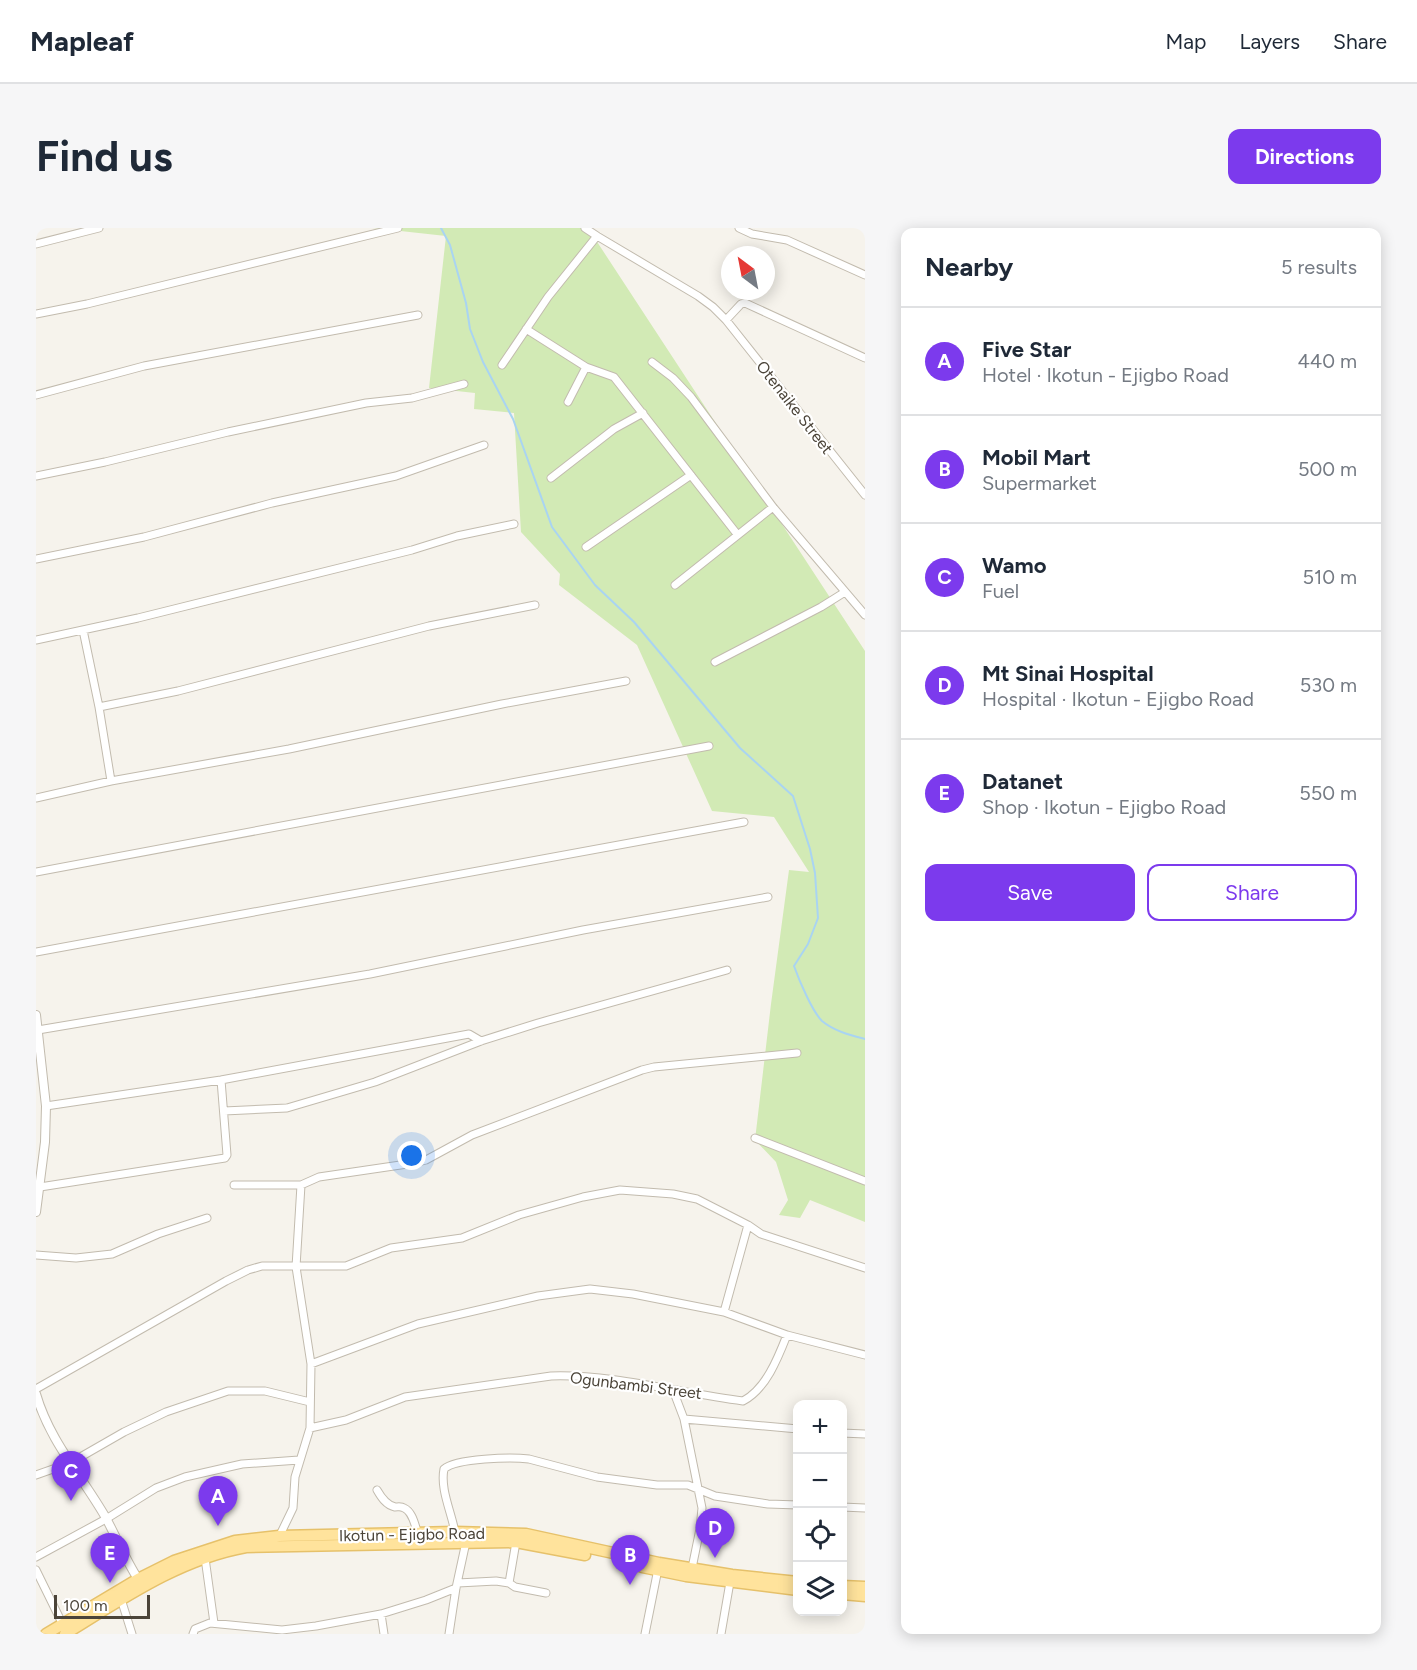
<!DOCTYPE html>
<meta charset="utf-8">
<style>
:root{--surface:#fff;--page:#f6f6f7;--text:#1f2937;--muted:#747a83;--line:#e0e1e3;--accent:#7c3aed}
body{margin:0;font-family:Figtree,sans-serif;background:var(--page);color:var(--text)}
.controls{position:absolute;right:18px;bottom:18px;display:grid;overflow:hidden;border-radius:12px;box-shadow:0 3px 15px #0003}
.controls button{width:54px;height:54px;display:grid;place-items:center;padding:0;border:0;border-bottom:2px solid var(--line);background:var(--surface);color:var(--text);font:30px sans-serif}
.compass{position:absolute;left:685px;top:18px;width:54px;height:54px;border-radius:50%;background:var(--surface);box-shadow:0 3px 15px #0003;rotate:328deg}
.scale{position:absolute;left:18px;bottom:15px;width:96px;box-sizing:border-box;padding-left:6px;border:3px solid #4b4439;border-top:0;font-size:16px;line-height:21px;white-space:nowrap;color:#4b4439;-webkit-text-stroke:4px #fff;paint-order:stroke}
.you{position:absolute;left:376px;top:928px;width:21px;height:21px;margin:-15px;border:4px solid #fff;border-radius:50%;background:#1a73e8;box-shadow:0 0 0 9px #1a73e833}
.badge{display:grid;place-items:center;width:39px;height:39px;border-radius:50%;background:var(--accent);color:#fff;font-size:20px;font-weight:700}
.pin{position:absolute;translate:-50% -50px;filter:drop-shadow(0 2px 3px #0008)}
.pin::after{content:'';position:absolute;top:32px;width:21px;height:18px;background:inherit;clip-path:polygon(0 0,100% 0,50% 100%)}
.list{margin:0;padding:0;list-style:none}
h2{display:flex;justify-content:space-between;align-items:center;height:78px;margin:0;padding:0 24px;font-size:26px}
h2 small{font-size:20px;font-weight:400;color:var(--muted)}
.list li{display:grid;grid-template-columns:39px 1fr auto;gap:18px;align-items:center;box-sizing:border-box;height:108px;padding:0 24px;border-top:2px solid var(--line)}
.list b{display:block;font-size:22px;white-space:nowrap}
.list p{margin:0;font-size:20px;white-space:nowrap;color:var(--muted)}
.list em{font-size:20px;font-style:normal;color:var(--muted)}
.actions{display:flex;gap:12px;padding:18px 24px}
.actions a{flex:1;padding:14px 0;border:2px solid var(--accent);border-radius:12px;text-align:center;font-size:21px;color:var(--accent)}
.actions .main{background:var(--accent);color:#fff}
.icon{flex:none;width:33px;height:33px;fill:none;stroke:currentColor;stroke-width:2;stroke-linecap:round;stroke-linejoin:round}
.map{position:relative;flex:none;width:829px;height:1406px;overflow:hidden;border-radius:12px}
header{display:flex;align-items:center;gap:36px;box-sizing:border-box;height:84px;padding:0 30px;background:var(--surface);border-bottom:2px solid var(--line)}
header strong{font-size:28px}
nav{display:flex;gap:33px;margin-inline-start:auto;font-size:21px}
.intro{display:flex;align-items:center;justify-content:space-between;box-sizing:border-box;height:144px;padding:0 36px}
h1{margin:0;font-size:42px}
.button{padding:15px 27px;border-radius:12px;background:var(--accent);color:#fff;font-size:21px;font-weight:700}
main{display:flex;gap:36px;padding:0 36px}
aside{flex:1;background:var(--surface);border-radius:12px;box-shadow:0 3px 15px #0003}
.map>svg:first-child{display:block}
</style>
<header>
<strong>Mapleaf</strong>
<nav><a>Map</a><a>Layers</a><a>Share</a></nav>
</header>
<div class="intro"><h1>Find us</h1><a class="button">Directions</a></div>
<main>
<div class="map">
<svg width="829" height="1406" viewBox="0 0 829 1406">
<rect width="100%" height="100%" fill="#f6f3ec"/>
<path fill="#d2eab5" d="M 337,0 L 552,0 L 829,423 L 829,994 L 774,972 L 764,990 L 743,987 L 752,972 L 740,934 L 719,912 L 735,776 L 753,642 L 773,644 L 738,589 L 676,583 L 601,417 L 523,357 L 524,346 L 485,304 L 478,185 L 438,181 L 439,165 L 393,160 L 410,8 Z"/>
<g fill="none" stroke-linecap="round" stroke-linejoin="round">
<path stroke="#a9d4f2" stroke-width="2" d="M 405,0 L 414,17 L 430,75 L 434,101 L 447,134 L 477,191 L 516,299 L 559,357 L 598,394 L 704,520 L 757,568 L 774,621 L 779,645 L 782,690 L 772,716 L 758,738 C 763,752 776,783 786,793 C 798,803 814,807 829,811"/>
<g stroke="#c2bbae" stroke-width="9">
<path id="minor" d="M 549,0 L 561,8
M 703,0 L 716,6 L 751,12 L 829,47
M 0,16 L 63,0
M 0,86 L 51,76 L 362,0
M 690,92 L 829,267
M 490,101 L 550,139 L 578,149 L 701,306
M 616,134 L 637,150 L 655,169 L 737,279 L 829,387
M 466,137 L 512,69 L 561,8 L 662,68 L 677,79 L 690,92 L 705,76 L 709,75 L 829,130
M 0,167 L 108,138 L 382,87
M 532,174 L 550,139
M 0,248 L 69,234 L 192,204 L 330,175 L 376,170 L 428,156
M 515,250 L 578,201 L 607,185
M 550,319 L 655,247
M 0,331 L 108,309 L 236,275 L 360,248 L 448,217
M 639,357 L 737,279
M 47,402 L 63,479 L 75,553
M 0,412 L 102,390 L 376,322 L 421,308 L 478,296
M 679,434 L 785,379 L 809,364
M 63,479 L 142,463 L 393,398 L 499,377
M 0,570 L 75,553 L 253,521 L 466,476 L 590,453
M 0,644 L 673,518
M 0,724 L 708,594
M 2,802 L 334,746 L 547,702 L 732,669
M 10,878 L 185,852 L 433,806 L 445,813
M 188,883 L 251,880 L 339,854 L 445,813 L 502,795 L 691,742
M 719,910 L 829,953
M 198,957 L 265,957 L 283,949 L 378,935 L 390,932 L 436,907 L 606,842 L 618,839 L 761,825
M 4,959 L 189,930 L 191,927 L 185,852
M 0,1027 L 40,1030 L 76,1026 L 122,1006 L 171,990
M 688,1084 L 712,997
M 275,1136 L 382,1096 L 502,1068 L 554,1061 L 597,1066 L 688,1084 L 751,1107 L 829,1127
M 0,1161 L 190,1053 L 212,1042 L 226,1038 L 310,1038 L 355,1020 L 426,1010 L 483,987 L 547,969 L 584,962 L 637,966 L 661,971 L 712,997 L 725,1006 L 829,1040
M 637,1162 L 648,1191 L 666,1280 L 664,1301 L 656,1340
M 648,1191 L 762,1201
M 274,1200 L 310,1192 L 369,1169 L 515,1148 C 579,1146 643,1165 707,1173 C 730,1161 742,1130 751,1107
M 806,1205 L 829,1206
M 0,1247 L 34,1235 L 88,1204 L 130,1184 L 192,1163 L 229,1163 L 274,1174
M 341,1262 C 345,1269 350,1277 359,1279 C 362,1279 365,1278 368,1280 C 377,1284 379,1298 382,1306
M 806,1279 L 829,1280
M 419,1304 C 415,1283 404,1261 408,1241 C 420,1230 476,1229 493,1231 L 561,1249 L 621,1257 L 652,1257 L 679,1268 L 732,1276 L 762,1277
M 243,1309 L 257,1280 L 259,1249 L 274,1200 L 275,1136 L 260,1039 L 265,957
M 0,1329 L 70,1291 L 120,1260 L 149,1249 L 206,1236 L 263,1232
M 169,1330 L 178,1395
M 0,1342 L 28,1399
M 422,1355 L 460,1353 L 473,1355 L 480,1314
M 473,1355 L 479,1359 L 510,1365
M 85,1371 L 96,1406
M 345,1386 L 348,1406
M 157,1406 L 159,1401 L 174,1395 L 246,1402 L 280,1398 L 345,1386 L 390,1372 L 420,1360
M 413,1406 L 420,1360 L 430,1314
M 609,1406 L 622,1341
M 685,1406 L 694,1354"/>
</g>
<g stroke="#c2bbae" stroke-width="10">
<path id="tertiary" d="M 0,787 L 10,878 L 9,914 L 0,984
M 0,1166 C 14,1214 46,1248 70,1290 C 81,1311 90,1332 102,1351"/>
</g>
<g stroke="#e6c16a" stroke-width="13">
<path id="primary" d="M 606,1339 L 650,1348 L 762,1362
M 806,1358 L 829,1359
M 806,1366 L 829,1368
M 10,1406 L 102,1351 L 138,1333 L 199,1313 L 243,1308 L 419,1304 L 490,1306 L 623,1335 L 696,1347 L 762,1354
M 29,1406 C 86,1371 143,1331 210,1319 L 480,1314 L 549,1327"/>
</g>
<use href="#minor" stroke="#fff" stroke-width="7"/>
<use href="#tertiary" stroke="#fff" stroke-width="8"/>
<use href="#primary" stroke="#ffe39c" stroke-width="10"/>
</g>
<g text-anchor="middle" stroke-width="4.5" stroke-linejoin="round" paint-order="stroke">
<g font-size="16" fill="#4b4439" stroke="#fff">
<text transform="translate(759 179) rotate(52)" y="6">Otenaike Street</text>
<text transform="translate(600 1157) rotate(7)" y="6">Ogunbambi Street</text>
<text transform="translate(376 1306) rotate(-1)" y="6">Ikotun - Ejigbo Road</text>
</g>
</g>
</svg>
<div class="controls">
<button>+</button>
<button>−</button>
<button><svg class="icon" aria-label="locate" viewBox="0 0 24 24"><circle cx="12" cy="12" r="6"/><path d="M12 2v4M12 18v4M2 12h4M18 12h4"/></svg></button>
<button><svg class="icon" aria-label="layers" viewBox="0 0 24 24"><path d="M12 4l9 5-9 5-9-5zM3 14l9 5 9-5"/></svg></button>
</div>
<svg class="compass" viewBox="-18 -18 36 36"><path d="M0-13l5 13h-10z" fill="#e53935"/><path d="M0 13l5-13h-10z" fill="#747a83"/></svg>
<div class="scale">100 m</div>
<div class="you"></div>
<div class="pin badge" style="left:182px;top:1298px">A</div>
<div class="pin badge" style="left:594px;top:1357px">B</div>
<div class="pin badge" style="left:35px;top:1273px">C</div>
<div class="pin badge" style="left:679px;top:1330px">D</div>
<div class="pin badge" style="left:74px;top:1355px">E</div>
</div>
<aside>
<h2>Nearby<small>5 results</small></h2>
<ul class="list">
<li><span class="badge">A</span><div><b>Five Star</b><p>Hotel · Ikotun - Ejigbo Road</p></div><em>440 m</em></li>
<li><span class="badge">B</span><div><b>Mobil Mart</b><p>Supermarket</p></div><em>500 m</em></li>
<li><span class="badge">C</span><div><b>Wamo</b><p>Fuel</p></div><em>510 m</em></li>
<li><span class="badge">D</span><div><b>Mt Sinai Hospital</b><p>Hospital · Ikotun - Ejigbo Road</p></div><em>530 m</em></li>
<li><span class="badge">E</span><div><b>Datanet</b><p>Shop · Ikotun - Ejigbo Road</p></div><em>550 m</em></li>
</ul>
<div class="actions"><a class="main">Save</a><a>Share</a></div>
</aside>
</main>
